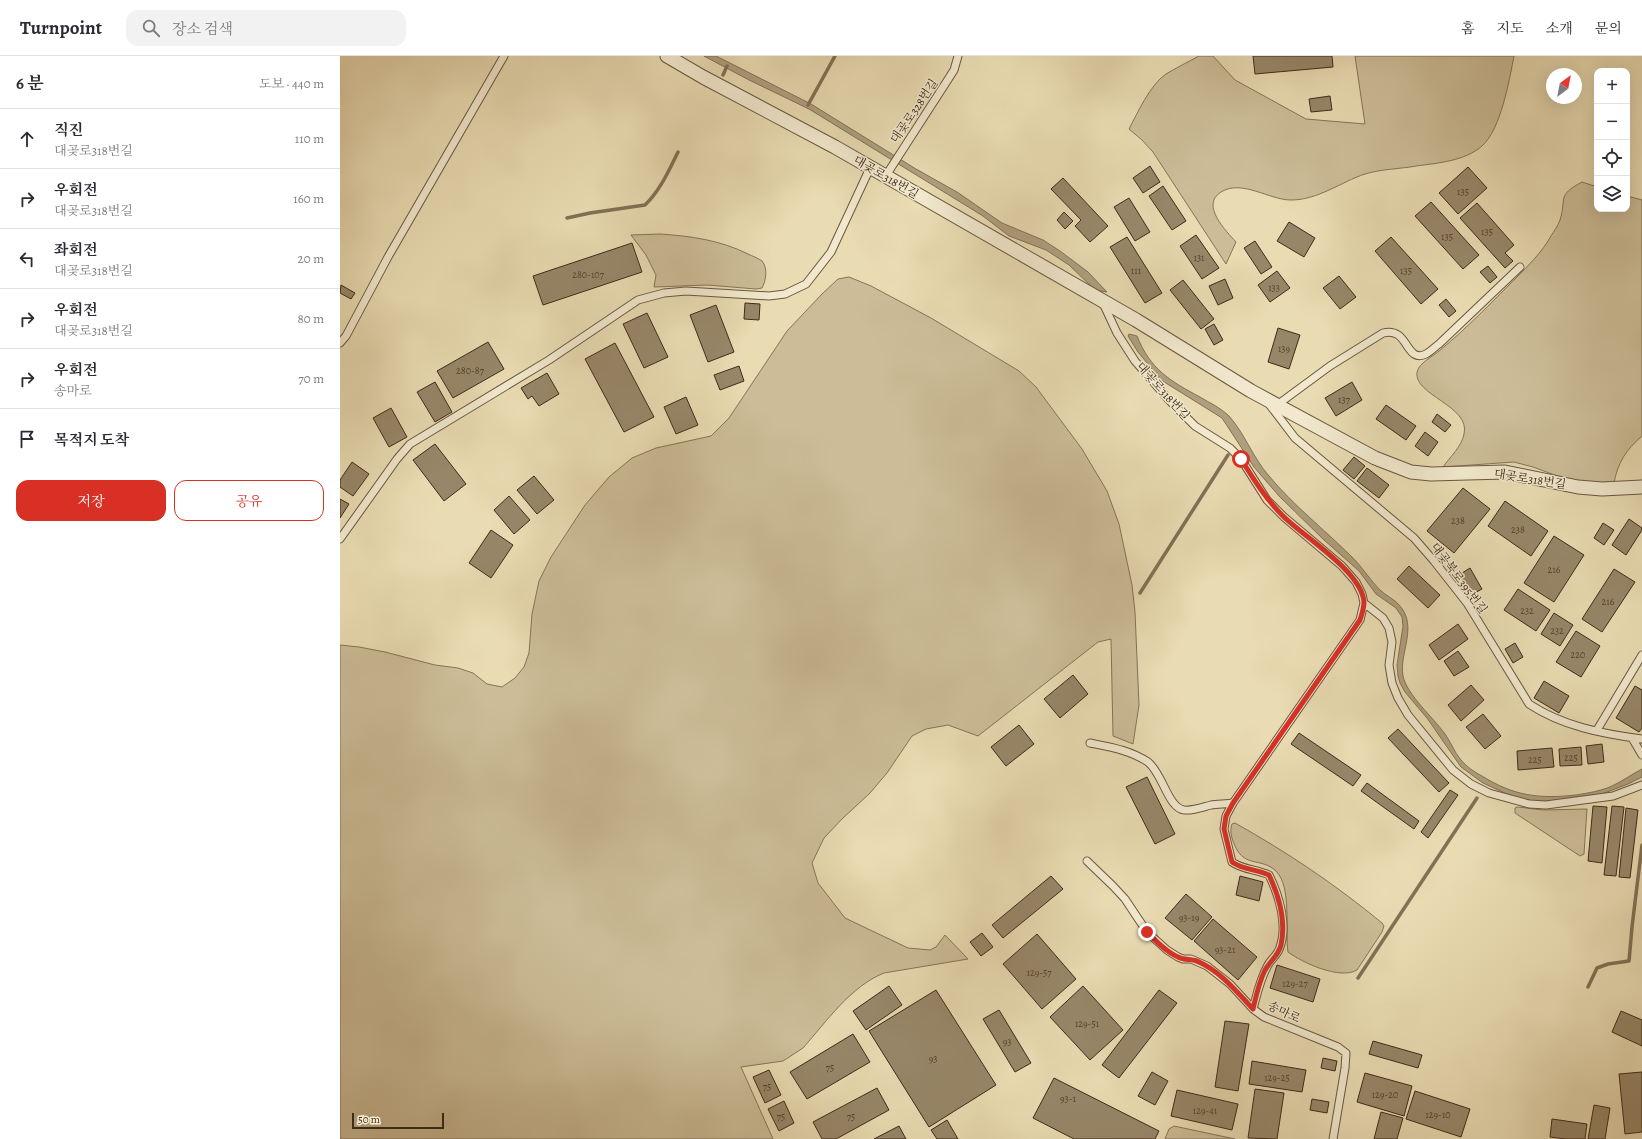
<!DOCTYPE html>
<html lang="ko">
<meta charset="utf-8">
<style>
:root{--surface:#fff;--page:#f2f2f3;--text:#2b2b33;--muted:#7c7c81;--line:#e1e1e2;--accent:#d93025}
body{margin:0;font-family:Alegreya,"Noto Serif KR",serif;background:var(--page);color:var(--text)}
.controls{position:absolute;right:12px;top:12px;display:grid;overflow:hidden;border-radius:8px;box-shadow:0 4px 16px #0002}
.controls button{width:36px;height:36px;display:grid;place-items:center;padding:0;border:0;border-bottom:1px solid var(--line);background:var(--surface);color:var(--text);font:20px sans-serif}
.compass{position:absolute;left:1206px;top:12px;width:36px;height:36px;border-radius:50%;background:var(--surface);box-shadow:0 4px 16px #0002;rotate:32deg}
.scale{position:absolute;left:12px;bottom:10px;width:92px;box-sizing:border-box;padding-left:4px;border:2px solid #3e2b19;border-top:0;font-size:11px;line-height:14px;white-space:nowrap;color:#3e2b19;-webkit-text-stroke:3px #f1e8cd;paint-order:stroke}
.stop{position:absolute;width:12px;height:12px;margin:-9px;border:3px solid #d93025;border-radius:50%;background:#fff}
.stop.end{background:#d93025;border-color:#fff;box-shadow:0 1px 4px #0008}
.list{margin:0;padding:0;list-style:none}
h2{display:flex;justify-content:space-between;align-items:center;height:52px;margin:0;padding:0 16px;font-size:17px}
h2 small{font-size:13px;font-weight:400;color:var(--muted)}
.list li{display:grid;grid-template-columns:26px 1fr auto;gap:12px;align-items:center;box-sizing:border-box;height:60px;padding:0 16px;border-top:1px solid var(--line)}
.list b{display:block;font-size:15px;white-space:nowrap}
.list p{margin:0;font-size:13px;white-space:nowrap;color:var(--muted)}
.list em{font-size:13px;font-style:normal;color:var(--muted)}
.actions{display:flex;gap:8px;padding:12px 16px}
.actions a{flex:1;padding:9px 0;border:1px solid var(--accent);border-radius:12px;text-align:center;font-size:14px;color:var(--accent)}
.actions .main{background:var(--accent);color:#fff}
.icon{flex:none;width:22px;height:22px;fill:none;stroke:currentColor;stroke-width:2;stroke-linecap:round;stroke-linejoin:round}
.map{position:relative;flex:none;width:1302px;height:1083px;overflow:hidden}
header{display:flex;align-items:center;gap:24px;box-sizing:border-box;height:56px;padding:0 20px;background:var(--surface);border-bottom:1px solid var(--line)}
header strong{font-size:19px}
nav{display:flex;gap:22px;margin-inline-start:auto;font-size:14px}
.search{width:280px;height:36px;background:var(--page);display:flex;align-items:center;gap:10px;box-sizing:border-box;padding:0 14px;border-radius:12px;color:var(--muted);font-size:15px}
main{display:flex}
aside{flex:1;background:var(--surface)}
.map>svg:first-child{display:block}
</style>
<header>
<strong>Turnpoint</strong>
<div class="search"><svg class="icon" aria-label="search" viewBox="0 0 24 24"><circle cx="10" cy="10" r="6"/><path d="M15 15l6 6"/></svg>장소 검색</div>
<nav><a>홈</a><a>지도</a><a>소개</a><a>문의</a></nav>
</header>
<main>
<aside>
<h2>6 분<small>도보 · 440 m</small></h2>
<ul class="list">
<li><svg class="icon" aria-label="ahead" viewBox="0 0 24 24"><path d="M12 20V5M6 11l6-6 6 6"/></svg><div><b>직진</b><p>대곶로318번길</p></div><em>110 m</em></li>
<li><svg class="icon" aria-label="right" viewBox="0 0 24 24"><path d="M7 20v-9h11M14 6l5 5-5 5"/></svg><div><b>우회전</b><p>대곶로318번길</p></div><em>160 m</em></li>
<li><svg class="icon" aria-label="left" viewBox="0 0 24 24"><path d="M17 20v-9H6M10 6l-5 5 5 5"/></svg><div><b>좌회전</b><p>대곶로318번길</p></div><em>20 m</em></li>
<li><svg class="icon" aria-label="right" viewBox="0 0 24 24"><path d="M7 20v-9h11M14 6l5 5-5 5"/></svg><div><b>우회전</b><p>대곶로318번길</p></div><em>80 m</em></li>
<li><svg class="icon" aria-label="right" viewBox="0 0 24 24"><path d="M7 20v-9h11M14 6l5 5-5 5"/></svg><div><b>우회전</b><p>송마로</p></div><em>70 m</em></li>
<li><svg class="icon" aria-label="arrive" viewBox="0 0 24 24"><path d="M6 21V4h12l-3 4 3 4H6"/></svg><div><b>목적지 도착</b></div></li>
</ul>
<div class="actions"><a class="main">저장</a><a>공유</a></div>
</aside>
<div class="map">
<svg width="1302" height="1083" viewBox="0 0 1302 1083">
<rect width="100%" height="100%" fill="#e9dbb2"/>
<filter id="stains"><feTurbulence type="fractalNoise" baseFrequency=".005" numOctaves="4"/><feColorMatrix values="0 0 0 0 .2 0 0 0 0 .09 0 0 0 0 .02 0 0 0 .5 -.17"/></filter>
<radialGradient id="worn" r=".72"><stop offset=".6" stop-color="#630" stop-opacity="0"/><stop offset="1" stop-color="#630" stop-opacity=".3"/></radialGradient>
<path fill="#ccbd98" stroke="#857458" d="M 859,0 L 873,0 L 895,24 L 966,63 L 1025,68 L 1015,0 L 1174,0 C 1169,25 1161,73 1142,90 C 1125,105 1098,107 1076,110 C 1060,113 1041,113 1025,118 C 1001,126 978,144 951,144 C 929,144 902,123 881,136 C 860,149 886,175 896,186 L 886,208 L 813,96 L 802,84 L 789,73 C 798,56 810,29 826,18 C 836,12 848,6 859,0 Z
M 1242,126 L 1257,131 L 1257,153 L 1287,153 L 1287,140 L 1302,144 L 1302,380 C 1286,394 1278,406 1274,427 L 1245,426 L 1223,422 L 1193,411 L 1174,406 L 1103,411 C 1110,401 1122,390 1124,378 C 1131,350 1073,339 1077,316 C 1079,307 1092,301 1099,295 C 1126,273 1151,247 1176,222 C 1189,209 1202,196 1211,180 C 1214,175 1218,170 1220,164 C 1227,142 1216,140 1242,126 Z
M 320,178 C 350,180 380,184 408,198 C 412,200 418,202 422,205 C 428,212 426,225 422,232 L 416,233 L 367,229 L 314,231 L 316,219 L 306,199 L 291,179 Z
M 509,221 L 531,230 L 591,262 L 679,315 L 696,331 L 742,393 L 767,435 L 779,468 L 792,529 L 795,556 L 799,649 L 793,688 L 773,680 L 771,583 L 758,586 L 638,680 L 608,669 L 586,673 L 572,680 L 547,717 L 530,737 L 502,763 L 484,782 L 472,807 L 478,827 L 505,862 L 568,892 L 590,894 L 596,891 L 605,879 L 628,903 L 544,917 C 511,930 486,966 463,992 L 443,1005 L 401,1011 L 433,1083 L 0,1083 L 0,589 L 19,591 L 45,596 L 95,609 L 118,612 L 133,617 L 147,628 L 162,631 L 175,622 L 184,611 L 189,597 L 192,558 L 199,525 L 211,501 L 245,449 L 269,421 L 292,402 L 316,392 L 371,380 L 389,362 L 447,275 L 482,238 L 498,223 Z
M 1178,751 L 1203,754 L 1247,753 L 1244,798 L 1240,800 L 1175,757 L 1175,752 Z
M 895,767 C 947,796 996,829 1042,867 L 1044,870 L 1042,876 L 1017,914 C 1000,924 963,907 948,896 C 945,875 952,831 936,815 C 920,800 903,814 893,785 C 891,780 890,773 892,768 Z
M 834,1070 L 895,1083 L 825,1083 L 829,1073 Z"/>
<path fill="#af9f7e" stroke="#827156" d="M 364,0 L 376,0 L 471,48 L 576,113 L 617,136 L 662,167 L 703,184 L 720,195 L 748,216 L 767,236 L 755,234 L 729,209 L 706,194 L 669,180 L 643,160 L 469,53 L 409,24 Z
M 789,278 L 797,280 C 810,313 830,325 860,341 C 870,347 881,352 889,360 C 905,378 913,402 929,420 C 954,450 985,474 1013,502 C 1023,512 1030,524 1040,534 C 1046,540 1055,543 1060,550 C 1078,571 1059,597 1063,620 C 1067,639 1093,661 1105,678 C 1111,686 1114,696 1121,704 C 1126,710 1134,716 1142,720 C 1174,740 1199,743 1236,739 C 1248,737 1261,735 1272,730 C 1283,725 1292,718 1302,713 L 1302,721 L 1288,728 L 1262,738 L 1206,747 L 1183,743 L 1167,738 L 1143,727 L 1121,711 L 1087,662 L 1065,636 L 1060,627 L 1058,620 L 1057,609 L 1063,570 L 1062,561 L 1056,552 L 1036,538 L 1019,515 L 983,483 L 939,440 L 914,411 L 882,362 L 821,324 L 798,296 L 788,280 Z"/>
<g fill="none" stroke-linecap="round" stroke-linejoin="round">
<path stroke="#827156" stroke-width="3.5" d="M 383,19 L 387,10
M 468,49 L 495,0
M 227,162 L 250,157 L 305,149 C 320,135 329,114 338,96
M 800,537 L 888,399
M 1018,922 L 1137,742
M 1248,931 L 1257,912 L 1268,908 L 1289,905 L 1292,871 L 1302,789"/>
</g>
<path fill="#978769" stroke="#3e2b19" d="M 913,0 L 992,0 L 993,11 L 915,18 Z
M 990,40 L 992,54 L 971,56 L 969,43 Z
M 810,110 L 820,126 L 803,137 L 793,122 Z
M 1128,111 L 1147,132 L 1118,158 L 1099,137 Z
M 723,122 L 768,170 L 750,186 L 735,170 L 741,164 L 711,133 Z
M 823,130 L 846,165 L 832,174 L 809,140 Z
M 789,142 L 810,176 L 795,185 L 774,151 Z
M 1091,146 L 1139,199 L 1123,213 L 1075,160 Z
M 1137,147 L 1174,189 L 1165,197 L 1173,205 L 1165,212 L 1120,162 Z
M 724,156 L 733,165 L 725,173 L 717,164 Z
M 949,166 L 975,182 L 964,201 L 937,185 Z
M 856,179 L 879,212 L 862,223 L 840,190 Z
M 787,181 L 822,237 L 805,247 L 770,191 Z
M 1051,181 L 1098,233 L 1081,248 L 1035,195 Z
M 915,185 L 932,211 L 921,218 L 904,192 Z
M 292,187 L 302,216 L 203,249 L 193,220 Z
M 1148,210 L 1157,221 L 1150,227 L 1140,216 Z
M 937,215 L 950,232 L 930,246 L 918,229 Z
M 999,220 L 1016,241 L 1000,253 L 983,232 Z
M 885,223 L 893,242 L 878,249 L 869,230 Z
M 843,224 L 874,263 L 861,273 L 830,234 Z
M 1,229 L 15,237 L 11,243 L 0,237 Z
M 1106,243 L 1116,255 L 1109,261 L 1099,249 Z
M 405,247 L 420,248 L 419,264 L 404,263 Z
M 376,249 L 394,296 L 368,306 L 350,259 Z
M 307,257 L 328,301 L 304,312 L 283,268 Z
M 874,268 L 883,284 L 874,289 L 865,273 Z
M 938,272 L 960,279 L 949,313 L 928,306 Z
M 148,286 L 164,313 L 113,342 L 97,315 Z
M 275,287 L 314,361 L 284,376 L 245,303 Z
M 399,310 L 404,325 L 380,334 L 374,319 Z
M 207,317 L 219,338 L 199,350 L 192,340 L 188,343 L 181,332 Z
M 95,326 L 112,356 L 95,366 L 77,336 Z
M 1012,326 L 1022,344 L 996,360 L 985,342 Z
M 346,341 L 358,369 L 336,378 L 324,351 Z
M 1046,349 L 1076,370 L 1066,384 L 1036,363 Z
M 51,352 L 67,381 L 49,391 L 33,362 Z
M 1097,358 L 1111,369 L 1105,376 L 1092,366 Z
M 1085,376 L 1098,386 L 1088,400 L 1075,390 Z
M 95,388 L 126,428 L 104,445 L 73,404 Z
M 1014,401 L 1025,410 L 1014,423 L 1003,414 Z
M 12,406 L 29,418 L 13,440 L 0,431 L 0,424 Z
M 1027,412 L 1049,429 L 1039,442 L 1017,425 Z
M 194,420 L 214,444 L 197,458 L 177,434 Z
M 1123,432 L 1150,453 L 1114,497 L 1087,475 Z
M 169,440 L 190,464 L 174,478 L 154,454 Z
M 0,443 L 9,448 L 0,462 Z
M 1165,445 L 1208,475 L 1191,500 L 1148,470 Z
M 1289,463 L 1302,472 L 1302,474 L 1286,499 L 1272,489 Z
M 1263,467 L 1274,474 L 1264,489 L 1254,482 Z
M 151,474 L 173,489 L 151,522 L 129,507 Z
M 1214,480 L 1244,499 L 1214,546 L 1184,527 Z
M 1069,510 L 1100,539 L 1088,552 L 1057,523 Z
M 1130,512 L 1142,533 L 1131,539 L 1119,519 Z
M 1274,513 L 1295,526 L 1262,576 L 1242,563 Z
M 1178,533 L 1210,554 L 1196,575 L 1164,554 Z
M 1214,557 L 1233,569 L 1220,590 L 1201,578 Z
M 1118,568 L 1128,583 L 1099,604 L 1089,589 Z
M 1236,575 L 1260,590 L 1241,621 L 1216,606 Z
M 1175,587 L 1183,601 L 1173,607 L 1165,593 Z
M 1118,595 L 1129,611 L 1114,620 L 1104,605 Z
M 733,619 L 748,638 L 720,662 L 704,643 Z
M 1204,625 L 1229,640 L 1219,657 L 1194,642 Z
M 1131,629 L 1144,644 L 1121,665 L 1108,649 Z
M 1295,630 L 1302,634 L 1302,672 L 1299,676 L 1276,662 Z
M 1143,658 L 1161,680 L 1145,693 L 1126,671 Z
M 679,669 L 694,688 L 666,710 L 651,691 Z
M 1058,673 L 1109,727 L 1099,736 L 1048,682 Z
M 959,677 L 1021,719 L 1013,730 L 951,688 Z
M 1262,688 L 1264,706 L 1248,708 L 1246,690 Z
M 1241,691 L 1242,709 L 1220,710 L 1219,693 Z
M 1212,692 L 1214,711 L 1178,714 L 1177,695 Z
M 807,721 L 835,778 L 815,788 L 786,731 Z
M 1027,727 L 1079,765 L 1074,773 L 1021,735 Z
M 1110,734 L 1118,739 L 1088,782 L 1081,776 Z
M 1253,750 L 1267,751 L 1262,807 L 1248,805 Z
M 1272,750 L 1284,751 L 1276,820 L 1264,819 Z
M 1286,752 L 1298,754 L 1290,822 L 1279,821 Z
M 711,820 L 723,833 L 663,882 L 652,869 Z
M 900,820 L 923,826 L 919,845 L 896,839 Z
M 846,838 L 872,861 L 852,884 L 825,862 Z
M 873,863 L 917,901 L 898,924 L 854,885 Z
M 642,877 L 653,891 L 641,900 L 630,886 Z
M 697,878 L 736,923 L 702,953 L 663,908 Z
M 937,909 L 980,923 L 973,946 L 930,932 Z
M 549,930 L 562,949 L 526,974 L 513,955 Z
M 743,930 L 783,974 L 750,1004 L 710,961 Z
M 596,934 L 656,1029 L 589,1071 L 529,975 Z
M 819,934 L 837,947 L 779,1022 L 762,1009 Z
M 659,954 L 691,1007 L 675,1016 L 643,963 Z
M 1281,955 L 1302,964 L 1302,990 L 1272,976 Z
M 885,965 L 909,968 L 898,1035 L 875,1031 Z
M 513,978 L 530,1006 L 467,1043 L 450,1016 Z
M 1033,985 L 1082,999 L 1078,1012 L 1029,998 Z
M 983,1002 L 997,1005 L 995,1015 L 981,1012 Z
M 912,1005 L 966,1014 L 962,1036 L 909,1028 Z
M 429,1014 L 441,1039 L 425,1047 L 413,1021 Z
M 812,1016 L 828,1025 L 815,1049 L 798,1040 Z
M 1302,1016 L 1302,1076 L 1285,1078 L 1279,1018 Z
M 1025,1017 L 1072,1030 L 1064,1060 L 1017,1046 Z
M 714,1022 L 819,1075 L 815,1083 L 734,1083 L 693,1062 Z
M 537,1032 L 549,1054 L 496,1083 L 482,1083 L 473,1066 Z
M 915,1033 L 944,1037 L 937,1083 L 908,1082 Z
M 837,1034 L 898,1048 L 892,1074 L 831,1060 Z
M 1075,1035 L 1130,1053 L 1121,1081 L 1066,1063 Z
M 972,1043 L 989,1046 L 987,1057 L 970,1054 Z
M 444,1045 L 454,1067 L 439,1075 L 428,1053 Z
M 1254,1049 L 1270,1052 L 1265,1083 L 1248,1083 Z
M 1041,1056 L 1063,1062 L 1057,1083 L 1034,1083 Z
M 1212,1063 L 1247,1068 L 1245,1083 L 1226,1083 L 1210,1081 Z
M 607,1064 L 618,1083 L 597,1083 L 591,1074 Z
M 559,1070 L 566,1083 L 534,1083 Z"/>
<g fill="none" stroke-linecap="round" stroke-linejoin="round">
<g stroke="#69573f" stroke-width="9">
<path id="lane" d="M 545,121 L 607,25 L 614,14 L 618,0
M 763,247 L 777,277 L 795,305 L 829,344 L 855,370 L 890,392 L 901,403 L 927,444 L 944,461 L 1002,510 L 1016,526 L 1022,538 L 1024,547 L 1020,564 L 893,747 L 886,760 L 884,773 L 892,806 C 903,814 916,813 929,819 C 939,839 948,869 940,891 C 938,899 931,903 928,909 C 920,923 917,938 913,953
M 0,287 L 6,280 L 48,201 L 164,0
M 929,348 L 955,382 L 1074,482 L 1094,505 L 1127,547 L 1189,648 C 1222,670 1263,678 1302,683
M 937,349 L 990,310 L 1043,277 C 1069,270 1065,308 1086,298 C 1090,296 1095,291 1099,288 L 1180,211
M 0,483 L 57,403 L 70,388 L 209,304 L 298,244 L 324,237 L 346,235 L 429,240 L 445,238 L 466,228 L 491,196 L 530,112
M 1024,547 L 1043,562 L 1049,572 L 1052,586 L 1049,609 L 1052,627 L 1058,642 L 1068,659 L 1113,714 L 1131,728 L 1149,737 L 1189,748 L 1206,749 L 1273,740 L 1302,729
M 1257,674 L 1302,599
M 1292,682 L 1302,699
M 750,687 C 770,691 790,694 808,706 C 823,718 828,752 844,754 C 853,755 863,751 871,749 C 878,748 886,748 893,747
M 747,805 L 773,830 L 785,843 L 807,876 L 827,894 L 838,901 L 843,903 L 851,903 L 867,910 L 890,928 L 913,953 L 924,961 L 998,991 L 1006,997 L 1005,1012 L 993,1083"/>
</g>
<g stroke="#69573f" stroke-width="15">
<path id="street" d="M 327,0 L 363,21 L 495,91 L 796,264 L 911,335 L 1035,402 L 1071,416 L 1091,418 L 1165,416 L 1238,431 L 1262,433 L 1302,431"/>
</g>
<use href="#lane" stroke="#f1e8cd" stroke-width="7"/>
<use href="#street" stroke="#f1e8cd" stroke-width="13"/>
</g>
<g fill="none" stroke-linecap="round" stroke-linejoin="round">
<path stroke="#d93025" stroke-width="5" d="M 807,876 C 816,885 826,896 838,901 C 845,905 852,902 859,906 C 881,916 897,936 913,953 C 916,940 919,926 925,914 C 930,905 939,899 941,889 C 946,866 939,840 929,819 C 916,813 903,814 892,806 L 884,773 L 886,760 L 893,747 L 1020,564 C 1022,558 1024,552 1024,546 C 1022,516 964,481 943,460 C 926,443 914,424 901,403"/>
</g>
<g text-anchor="middle" stroke-width="3" stroke-linejoin="round" paint-order="stroke">
<g font-size="10" fill="#54422d">
<text x="1123" y="139">135</text>
<text x="1147" y="179">135</text>
<text x="1107" y="184">135</text>
<text x="859" y="205">131</text>
<text x="796" y="218">111</text>
<text x="1066" y="218">135</text>
<text x="248" y="222">280-107</text>
<text x="934" y="235">133</text>
<text x="944" y="296">139</text>
<text x="130" y="318">280-87</text>
<text x="1004" y="347">137</text>
<text x="1118" y="468">238</text>
<text x="1178" y="477">238</text>
<text x="1214" y="517">216</text>
<text x="1268" y="549">216</text>
<text x="1187" y="558">232</text>
<text x="1217" y="578">232</text>
<text x="1238" y="602">220</text>
<text x="1231" y="705">225</text>
<text x="1195" y="707">225</text>
<text x="849" y="865">93-19</text>
<text x="885" y="897">93-21</text>
<text x="699" y="920">129-57</text>
<text x="955" y="931">129-27</text>
<text x="747" y="971">129-51</text>
<text x="667" y="989">93</text>
<text x="593" y="1006">93</text>
<text x="490" y="1015">75</text>
<text x="937" y="1025">129-25</text>
<text x="427" y="1034">75</text>
<text x="1045" y="1042">129-20</text>
<text x="728" y="1046">93-1</text>
<text x="865" y="1058">129-41</text>
<text x="1098" y="1062">129-10</text>
<text x="441" y="1064">75</text>
<text x="511" y="1064">75</text>
</g>
<g font-size="12" fill="#3e2b19" stroke="#f1e8cd">
<text transform="translate(574 55) rotate(-56)" y="4">대곶로328번길</text>
<text transform="translate(546 121) rotate(30)" y="4">대곶로318번길</text>
<text transform="translate(823 335) rotate(48)" y="4">대곶로318번길</text>
<text transform="translate(1190 423) rotate(9)" y="4">대곶로318번길</text>
<text transform="translate(1119 522) rotate(53)" y="4">대곶북로395번길</text>
<text transform="translate(944 956) rotate(25)" y="4">송마로</text>
</g>
</g>
<rect width="100%" height="100%" filter="url(#stains)"/>
<rect width="100%" height="100%" fill="url(#worn)"/>
</svg>
<div class="controls">
<button>+</button>
<button>−</button>
<button><svg class="icon" aria-label="locate" viewBox="0 0 24 24"><circle cx="12" cy="12" r="6"/><path d="M12 2v4M12 18v4M2 12h4M18 12h4"/></svg></button>
<button><svg class="icon" aria-label="layers" viewBox="0 0 24 24"><path d="M12 4l9 5-9 5-9-5zM3 14l9 5 9-5"/></svg></button>
</div>
<svg class="compass" viewBox="-18 -18 36 36"><path d="M0-13l5 13h-10z" fill="#e53935"/><path d="M0 13l5-13h-10z" fill="#7c7c81"/></svg>
<div class="scale">50 m</div>
<div class="stop" style="left:901px;top:403px"></div>
<div class="stop end" style="left:807px;top:876px"></div>
</div>
</main>
